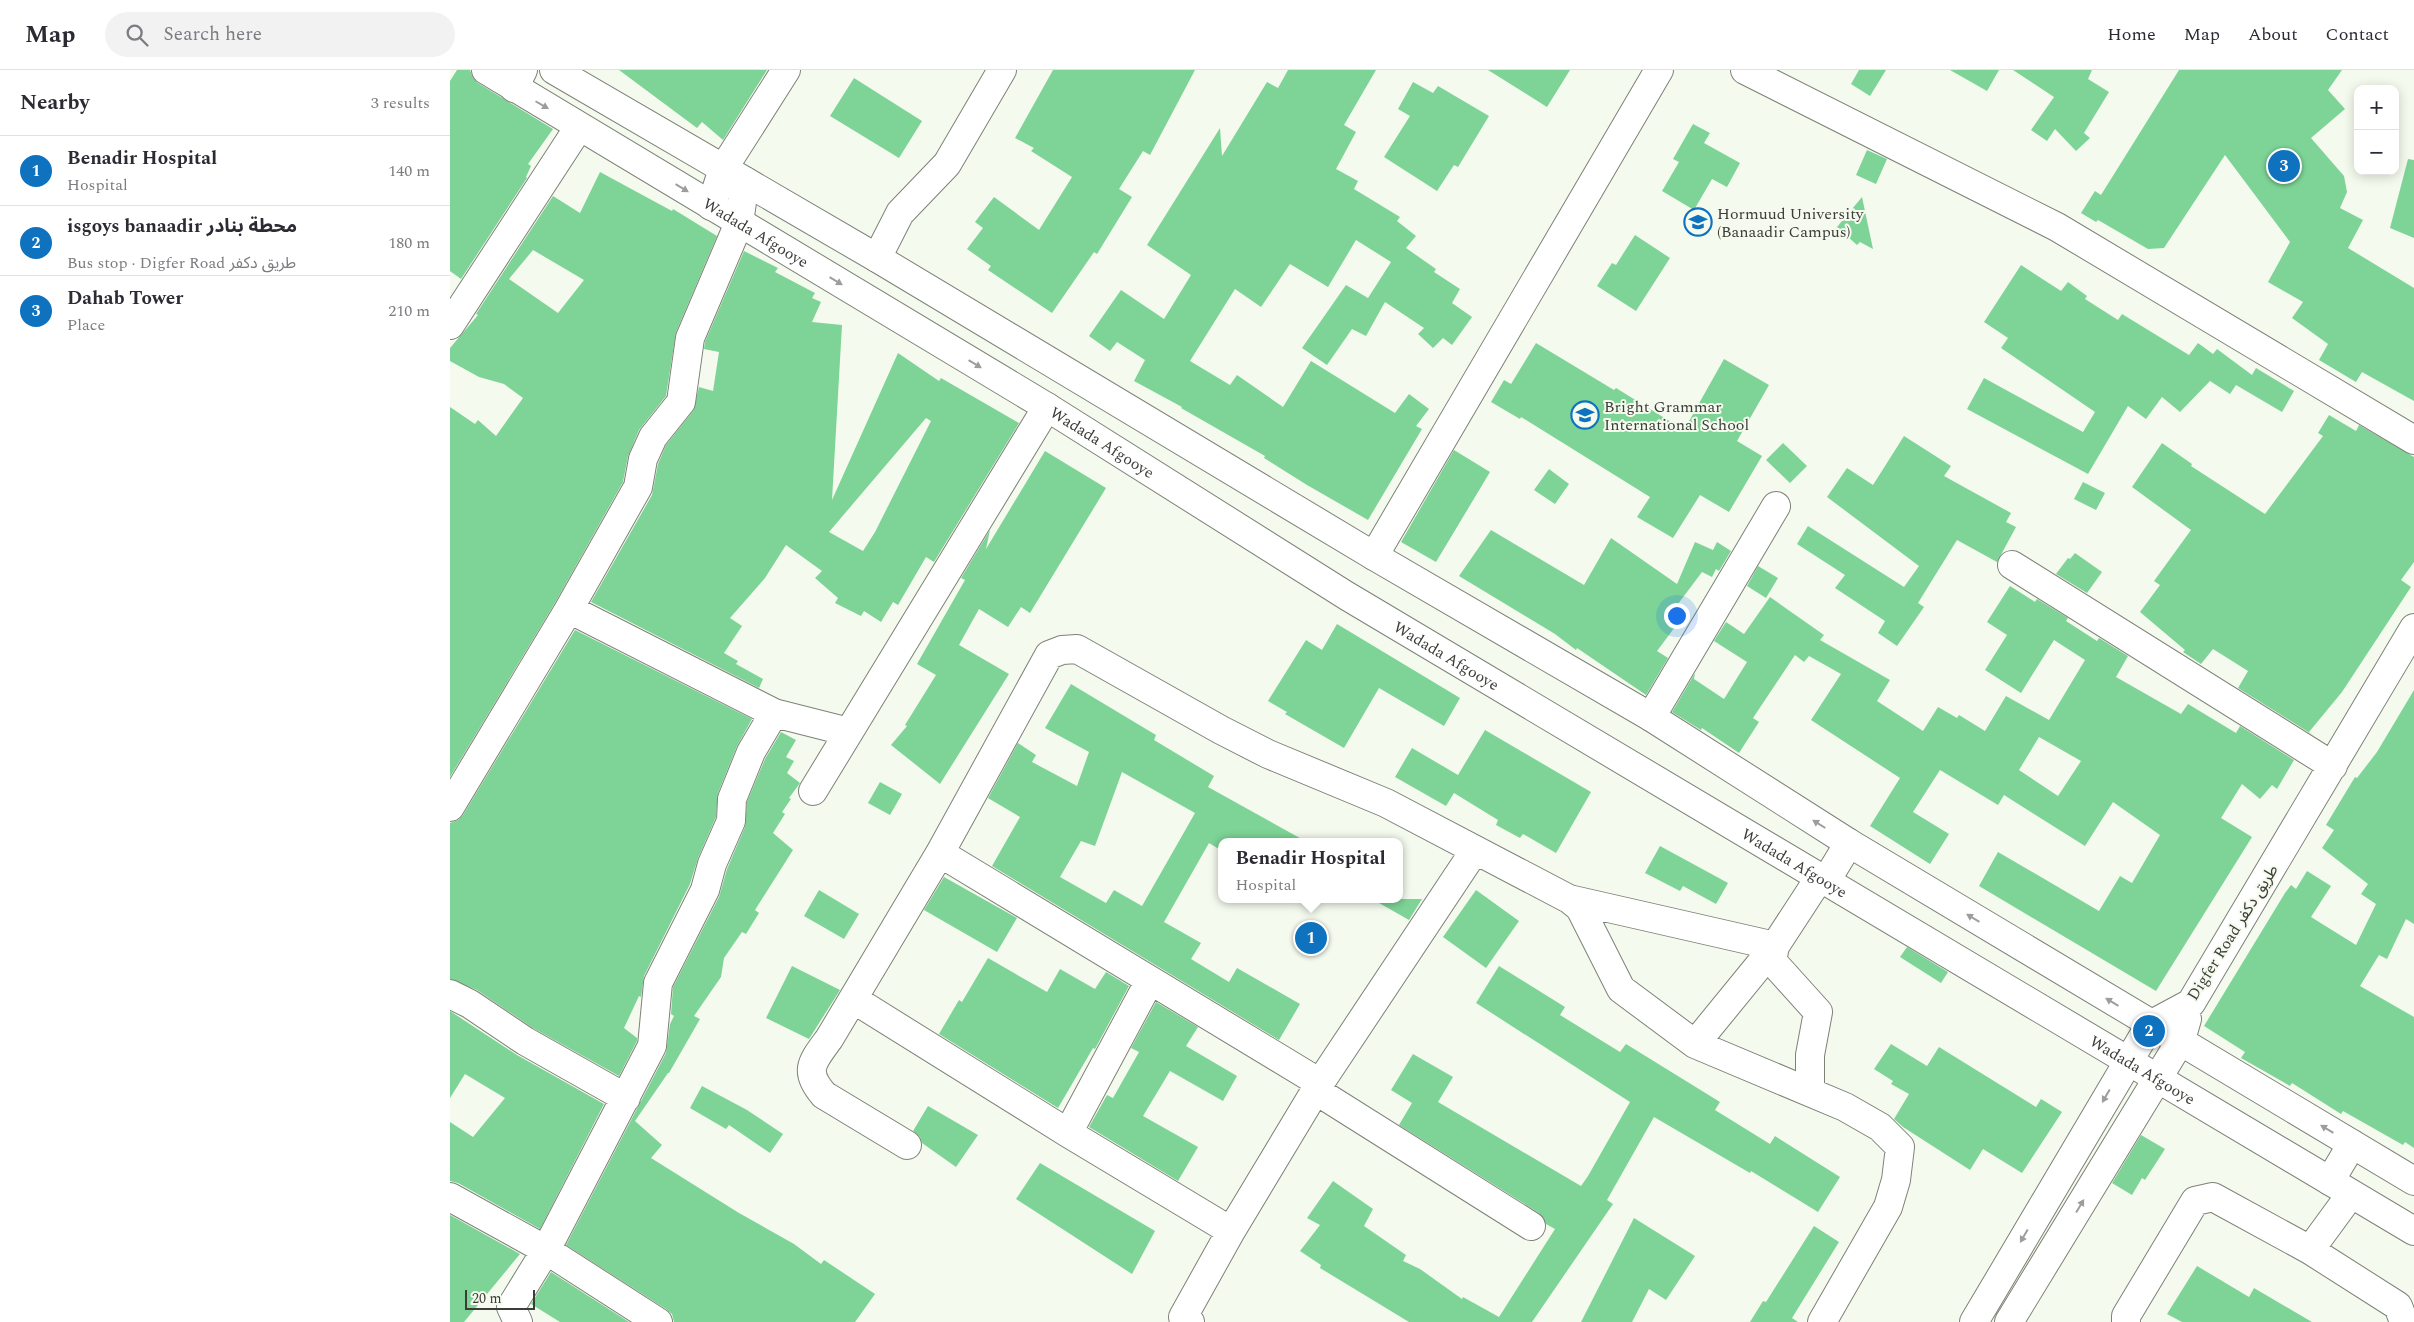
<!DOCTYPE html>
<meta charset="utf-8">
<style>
:root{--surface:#fff;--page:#f2f2f3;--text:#2b2b33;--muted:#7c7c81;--line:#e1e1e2;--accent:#0f72be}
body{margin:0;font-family:Spectral,"Noto Sans Arabic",serif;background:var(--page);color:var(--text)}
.controls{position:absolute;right:15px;top:15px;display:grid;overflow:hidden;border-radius:10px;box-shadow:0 2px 12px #0003}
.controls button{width:45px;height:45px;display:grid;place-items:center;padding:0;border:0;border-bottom:1px solid var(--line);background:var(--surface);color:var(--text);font:25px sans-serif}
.scale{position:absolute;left:15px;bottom:12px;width:70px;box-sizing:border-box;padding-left:5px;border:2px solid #3b3d38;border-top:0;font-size:14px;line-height:18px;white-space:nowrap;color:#3b3d38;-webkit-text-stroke:4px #f5faee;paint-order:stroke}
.you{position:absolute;left:1226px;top:545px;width:18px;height:18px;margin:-12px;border:4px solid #fff;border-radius:50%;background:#1a73e8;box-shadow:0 0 0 8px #1a73e833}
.badge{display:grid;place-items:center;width:32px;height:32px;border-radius:50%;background:var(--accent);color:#fff;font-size:16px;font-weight:700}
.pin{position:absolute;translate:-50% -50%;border:2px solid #fff;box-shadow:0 1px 5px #0006}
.popup{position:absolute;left:768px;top:768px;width:185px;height:65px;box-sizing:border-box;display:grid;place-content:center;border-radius:10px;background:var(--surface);filter:drop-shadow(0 1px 4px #0005);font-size:16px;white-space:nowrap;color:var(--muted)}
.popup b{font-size:19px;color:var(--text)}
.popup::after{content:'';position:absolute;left:50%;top:100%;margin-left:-10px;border:10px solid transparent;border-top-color:var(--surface)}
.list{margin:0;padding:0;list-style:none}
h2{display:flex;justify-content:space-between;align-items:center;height:65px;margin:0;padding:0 20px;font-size:21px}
h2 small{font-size:16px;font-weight:400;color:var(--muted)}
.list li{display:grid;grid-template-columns:32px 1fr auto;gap:15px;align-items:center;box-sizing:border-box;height:70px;padding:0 20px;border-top:1px solid var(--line)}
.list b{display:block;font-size:19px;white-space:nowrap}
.list p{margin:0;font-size:16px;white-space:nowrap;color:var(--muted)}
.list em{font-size:16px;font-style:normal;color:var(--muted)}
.icon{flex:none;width:28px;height:28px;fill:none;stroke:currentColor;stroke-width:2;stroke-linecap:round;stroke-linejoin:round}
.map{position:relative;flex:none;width:1964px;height:1252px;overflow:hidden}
header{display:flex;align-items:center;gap:30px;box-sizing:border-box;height:70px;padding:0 25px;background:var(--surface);border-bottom:1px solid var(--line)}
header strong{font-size:24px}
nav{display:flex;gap:28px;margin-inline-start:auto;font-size:18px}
.search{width:350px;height:45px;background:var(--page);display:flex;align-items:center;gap:12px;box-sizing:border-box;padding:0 18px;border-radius:28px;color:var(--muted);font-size:19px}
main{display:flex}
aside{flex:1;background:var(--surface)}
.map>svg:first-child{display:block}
</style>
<header>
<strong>Map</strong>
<div class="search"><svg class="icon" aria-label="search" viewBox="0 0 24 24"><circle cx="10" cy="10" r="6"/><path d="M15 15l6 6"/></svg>Search here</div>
<nav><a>Home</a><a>Map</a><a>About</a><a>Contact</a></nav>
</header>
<main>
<aside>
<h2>Nearby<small>3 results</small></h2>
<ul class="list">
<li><span class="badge">1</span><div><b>Benadir Hospital</b><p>Hospital</p></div><em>140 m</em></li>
<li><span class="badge">2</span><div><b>isgoys banaadir محطة بنادر</b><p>Bus stop · Digfer Road طريق دكفر</p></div><em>180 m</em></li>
<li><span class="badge">3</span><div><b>Dahab Tower</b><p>Place</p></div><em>210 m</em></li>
</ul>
</aside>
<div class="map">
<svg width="1964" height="1252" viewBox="0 0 1964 1252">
<rect width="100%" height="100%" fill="#f5faee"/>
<path fill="#7dd496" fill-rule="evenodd" d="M 7,0 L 20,0 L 23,8 L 28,13 L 103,59 L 78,94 L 81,96 L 76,107 L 77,108 L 11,209 L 0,201 L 0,11 Z
M 169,0 L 317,0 L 273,70 L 252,52 L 247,58 Z
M 603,0 L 745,0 L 700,85 L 693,81 L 669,119 L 682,127 L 647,184 L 644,182 L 602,243 L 538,200 L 541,196 L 517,179 L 533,158 L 525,152 L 544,127 L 589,160 L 622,107 L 581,81 L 584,78 L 565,68 Z
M 838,0 L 926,0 L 894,55 L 906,62 L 886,99 L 908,111 L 904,119 L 950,147 L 947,151 L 966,166 L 956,178 L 986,199 L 984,202 L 1010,219 L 1002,233 L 1022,247 L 1002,275 L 993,268 L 983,278 L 968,264 L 974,258 L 935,232 L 916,266 L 902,259 L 877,295 L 852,278 L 896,215 L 918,228 L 941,192 L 906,170 L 878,217 L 840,194 L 811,237 L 785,219 L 740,291 L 780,315 L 787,305 L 833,337 L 861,291 L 945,343 L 959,324 L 979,339 L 966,356 L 972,359 L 918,450 L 857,415 L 814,388 L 815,386 L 731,338 L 732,337 L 684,311 L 695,290 L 667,272 L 660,281 L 639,266 L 671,220 L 714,249 L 741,205 L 697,175 L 770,58 L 772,86 L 817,12 L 828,18 Z
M 1038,0 L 1120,0 L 1097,37 Z
M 1409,0 L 1436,0 L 1420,26 L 1401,14 Z
M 1500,0 L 1549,0 L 1537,21 Z
M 1563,0 L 1642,0 L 1638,9 L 1659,22 L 1634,63 L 1640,68 L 1626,81 L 1605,59 L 1597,71 L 1581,60 L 1604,27 Z
M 1729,0 L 1892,0 L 1878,20 L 1895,39 L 1861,68 L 1894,106 L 1897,122 L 1890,138 L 1913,150 L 1898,178 L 1964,218 L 1964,331 L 1912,302 L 1906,312 L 1869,290 L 1878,274 L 1842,248 L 1853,232 L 1818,212 L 1840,172 L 1775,85 L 1714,178 L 1698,179 L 1648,150 L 1646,152 L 1631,143 L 1645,121 L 1651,125 Z
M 404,8 L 472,51 L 449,88 L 380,46 Z
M 963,12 L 983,23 L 988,16 L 1039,46 L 1008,97 L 1004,95 L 987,121 L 934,87 L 960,46 L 948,39 Z
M 1243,54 L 1260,63 L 1254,73 L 1290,93 L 1277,117 L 1262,109 L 1244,140 L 1212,121 L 1229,92 L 1223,89 Z
M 1417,80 L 1437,89 L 1426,114 L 1406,105 Z
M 1958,89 L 1964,90 L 1964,168 L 1940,158 Z
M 150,102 L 222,141 L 223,139 L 267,166 L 226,262 L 216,326 L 189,360 L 178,386 L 173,412 L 106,531 L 0,707 L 0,337 L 25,354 L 28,350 L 46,366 L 73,328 L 54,314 L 29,307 L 0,291 L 0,278 L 28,245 L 26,244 L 103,126 L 130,143 ZM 83,180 L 134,210 L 108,243 L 59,209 Z
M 1412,127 L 1423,179 L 1410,172 L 1407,175 L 1387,157 Z
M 1185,165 L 1220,188 L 1186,241 L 1147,216 L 1162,193 L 1166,195 Z
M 294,181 L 328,198 L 325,202 L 365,223 L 362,228 L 371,232 L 362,252 L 392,255 L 382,430 L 448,283 L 489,311 L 491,308 L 569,353 L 484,492 L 476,487 L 448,535 L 443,532 L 431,552 L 414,541 L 411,546 L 385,533 L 388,528 L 365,508 L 372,501 L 336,475 L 315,508 L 280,548 L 292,556 L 274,583 L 288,591 L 286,594 L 313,609 L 309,618 L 141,532 L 202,425 L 208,394 L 216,375 L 243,341 L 249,317 L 263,321 L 269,282 L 254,279 L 255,272 ZM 476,348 L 481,351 L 425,462 L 413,481 L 379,462 Z
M 1571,195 L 1611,221 L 1618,212 L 1637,226 L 1635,229 L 1668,250 L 1672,244 L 1739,285 L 1748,273 L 1763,284 L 1767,279 L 1802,305 L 1806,298 L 1844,321 L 1832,342 L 1786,315 L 1780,324 L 1760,311 L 1730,342 L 1712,327 L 1696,349 L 1678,336 L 1638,404 L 1517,339 L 1534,308 L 1633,362 L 1645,342 L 1551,278 L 1558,268 L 1534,252 Z
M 1086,273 L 1164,320 L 1166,318 L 1234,360 L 1274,289 L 1319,315 L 1287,371 L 1312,386 L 1279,442 L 1250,425 L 1223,468 L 1187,447 L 1200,427 L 1071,347 L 1070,349 L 1041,332 L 1054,310 L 1061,314 Z
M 1879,345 L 1906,361 L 1909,355 L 1964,387 L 1964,492 L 1951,510 L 1961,517 L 1892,622 L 1859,662 L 1863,665 L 1788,618 L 1798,601 L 1763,579 L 1751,594 L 1733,582 L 1735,580 L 1690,542 L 1710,515 L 1704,511 L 1741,460 L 1682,417 L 1712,373 L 1742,394 L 1741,396 L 1815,444 L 1873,366 L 1868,363 Z
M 1454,366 L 1501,396 L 1494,406 L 1561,443 L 1556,452 L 1566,457 L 1547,492 L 1507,470 L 1468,533 L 1474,537 L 1447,576 L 1428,563 L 1435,551 L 1385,518 L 1395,505 L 1347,474 L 1358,456 L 1454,517 L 1469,496 L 1377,427 L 1397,398 L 1423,415 Z
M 1333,373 L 1357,396 L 1340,413 L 1316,390 Z
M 1004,380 L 1040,402 L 986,492 L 951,472 Z
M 595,381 L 656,418 L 580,543 L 571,537 L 558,557 L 529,539 L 509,575 L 559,604 L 490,714 L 441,675 L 457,656 L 455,655 L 486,605 L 467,594 L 515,510 L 511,508 L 540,460 L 536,479 Z
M 1099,399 L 1119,414 L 1105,434 L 1084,420 Z
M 1633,412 L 1655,423 L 1646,440 L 1624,429 Z
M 1041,460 L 1134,515 L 1161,468 L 1227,514 L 1245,472 L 1263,480 L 1267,472 L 1281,481 L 1269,501 L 1266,499 L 1262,507 L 1252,502 L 1228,534 L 1237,541 L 1207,581 L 1218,588 L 1196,625 L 1127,578 L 1126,580 L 1105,564 L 1009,506 Z
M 1625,483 L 1652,502 L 1637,523 L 1606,504 L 1618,488 L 1620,489 Z
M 1308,496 L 1328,508 L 1316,528 L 1297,516 Z
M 1560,516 L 1585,532 L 1587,529 L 1618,548 L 1616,551 L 1647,571 L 1649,568 L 1678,586 L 1666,607 L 1731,644 L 1738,634 L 1786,663 L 1790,656 L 1844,690 L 1827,719 L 1822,715 L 1810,729 L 1792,714 L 1771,748 L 1802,767 L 1706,921 L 1529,816 L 1548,782 L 1649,841 L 1670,806 L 1682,813 L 1710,765 L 1663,732 L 1635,776 L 1554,725 L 1548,735 L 1490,700 L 1463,742 L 1499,764 L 1480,794 L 1420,756 L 1450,708 L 1361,650 L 1391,604 L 1359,586 L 1354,592 L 1345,585 L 1303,648 L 1309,652 L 1289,683 L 1252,658 L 1251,660 L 1222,642 L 1245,603 L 1244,609 L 1274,629 L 1297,592 L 1264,571 L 1276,552 L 1294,564 L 1320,527 L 1374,565 L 1370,570 L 1440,610 L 1427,631 L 1473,661 L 1488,637 L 1507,648 L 1509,645 L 1535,661 L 1556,626 L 1599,650 L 1635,590 L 1604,570 L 1571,623 L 1535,600 L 1557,565 L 1537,552 ZM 1589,667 L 1631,691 L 1608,726 L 1569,700 Z
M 887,554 L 1010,628 L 994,656 L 929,618 L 894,678 L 835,644 L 837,642 L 818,631 L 856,570 L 872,580 Z
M 125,560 L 302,649 L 287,676 L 268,723 L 266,747 L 248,788 L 240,814 L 194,906 L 191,927 L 189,926 L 174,958 L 187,968 L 187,971 L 169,1006 L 83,958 L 27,920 L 0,909 L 0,753 L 8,750 L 13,745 Z
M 621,614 L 706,665 L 704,670 L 764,706 L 758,717 L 857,772 L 772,772 L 772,781 L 759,773 L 714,852 L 751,873 L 741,889 L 779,912 L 787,898 L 850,934 L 829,970 L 542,796 L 570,747 L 538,728 L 568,673 L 586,685 L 582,692 L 627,716 L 639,682 L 595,658 ZM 672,702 L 745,743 L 692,836 L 664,820 L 656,833 L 610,807 L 631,771 L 645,776 Z
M 1964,620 L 1964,854 L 1956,849 L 1937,889 L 1929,885 L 1910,916 L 1964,947 L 1964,1078 L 1955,1072 L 1953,1075 L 1893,1041 L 1891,1044 L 1842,1013 L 1840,1016 L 1791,988 L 1795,982 L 1754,956 L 1835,823 L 1841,815 L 1846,819 L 1857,801 L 1881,816 L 1861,847 L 1906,875 L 1926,834 L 1911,824 L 1918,814 L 1872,778 L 1884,760 L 1876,755 L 1905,707 L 1907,708 L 1927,682 Z
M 1035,660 L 1141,722 L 1106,783 L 1073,764 L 1070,768 L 1046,755 L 1048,750 L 1004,723 L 996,736 L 945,707 L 962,678 L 1008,705 Z
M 331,662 L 346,670 L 336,687 L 344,691 L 337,703 L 350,713 L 339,728 L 341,729 L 332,742 L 335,744 L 323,763 L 343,780 L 305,840 L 309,843 L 296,864 L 292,862 L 274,888 L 271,907 L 244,946 L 250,949 L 219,1003 L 218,1003 L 185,1051 L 212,1075 L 201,1088 L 289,1143 L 344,1174 L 371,1194 L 374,1190 L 425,1224 L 405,1252 L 224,1252 L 222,1244 L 216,1239 L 116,1175 L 216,983 L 220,954 L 224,946 L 221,944 L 223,917 L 269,827 L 277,799 L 295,757 L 297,732 L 315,689 Z
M 430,712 L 452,724 L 440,745 L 418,733 Z
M 1210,776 L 1278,813 L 1266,834 L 1233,816 L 1230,821 L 1195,803 Z
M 494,807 L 567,848 L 547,882 L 474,840 Z
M 369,820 L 409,844 L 394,869 L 354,846 Z
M 1026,820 L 1069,851 L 1036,898 L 993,867 Z
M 922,829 L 972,829 L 959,850 Z
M 1457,877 L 1498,902 L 1491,913 L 1450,887 Z
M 538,888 L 597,922 L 610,899 L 645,919 L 656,902 L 679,916 L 645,979 L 643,978 L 608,1038 L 489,964 L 509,930 L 512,932 Z
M 342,896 L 390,920 L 359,969 L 316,948 Z
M 1049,896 L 1115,937 L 1110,945 L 1170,982 L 1176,974 L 1270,1032 L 1265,1040 L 1320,1074 L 1325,1066 L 1390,1107 L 1368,1142 L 1301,1101 L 1300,1103 L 1204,1047 L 1157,1130 L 1163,1134 L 1082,1252 L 959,1252 L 870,1198 L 871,1195 L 850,1181 L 870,1155 L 857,1148 L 883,1111 L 923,1139 L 914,1156 L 956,1185 L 953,1191 L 970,1199 L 1012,1229 L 1013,1227 L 1049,1247 L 1105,1159 L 1096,1154 L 1089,1143 L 949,1055 L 962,1033 L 941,1020 L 963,984 L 1003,1007 L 988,1032 L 1131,1116 L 1138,1106 L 1180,1032 L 1026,933 Z
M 706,932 L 748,957 L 736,976 L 787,1006 L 773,1031 L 720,1001 L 693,1046 L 748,1077 L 728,1111 L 639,1057 L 657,1025 L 663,1028 L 689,982 L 681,978 Z
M 0,941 L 67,985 L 154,1034 L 90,1159 L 8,1113 L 0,1111 L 0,1052 L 23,1067 L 55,1028 L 15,1004 L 0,1028 Z
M 1441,974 L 1477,996 L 1489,977 L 1586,1037 L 1591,1029 L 1612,1042 L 1572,1103 L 1533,1079 L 1520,1100 L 1453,1057 L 1444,1049 L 1459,1024 L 1441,1014 L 1443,1011 L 1424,999 Z
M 252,1016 L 297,1040 L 333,1064 L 320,1083 L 279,1055 L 276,1059 L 240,1038 Z
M 478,1036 L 528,1065 L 506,1097 L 472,1073 L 470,1067 L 463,1061 Z
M 1691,1065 L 1715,1079 L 1695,1110 L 1692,1108 L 1682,1125 L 1662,1113 Z
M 590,1093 L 705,1161 L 682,1204 L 566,1129 Z
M 0,1145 L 70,1184 L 14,1252 L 0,1252 Z
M 1184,1148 L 1245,1186 L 1216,1230 L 1199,1219 L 1182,1252 L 1131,1252 Z
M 1364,1156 L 1389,1172 L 1342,1248 L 1348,1252 L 1300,1252 L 1313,1231 L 1316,1232 Z
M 1747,1196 L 1799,1227 L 1804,1218 L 1862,1252 L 1732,1252 L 1717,1244 Z
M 101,1202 L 179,1252 L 110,1252 L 81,1234 Z"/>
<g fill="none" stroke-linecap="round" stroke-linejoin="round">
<g stroke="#7d8277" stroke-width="30">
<path id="minor" d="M 1295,0 L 1607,157 L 1964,370
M 64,18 L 73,0
M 261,136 L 273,99 L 336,0
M 427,188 L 450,143 L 497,94 L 552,0
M 0,255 L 129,57
M 924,486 L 1209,0
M 1562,495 L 1883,696
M 119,539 L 324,643 L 399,662
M 1201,647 L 1326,436
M 363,721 L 597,337
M 0,737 L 119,539 L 188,417 L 193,389 L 203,367 L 231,332 L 240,268 L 289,153 L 295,111
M 490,783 L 870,1013
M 1119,829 L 1325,876
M 1325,876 L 1322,891 L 1368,942 L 1360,985 L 1360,1022
M 0,924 L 20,934 L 75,971 L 176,1028
M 403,929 L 618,1063 L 781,1161
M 1245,974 L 1325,876 L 1370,807
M 865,1020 L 1081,1156
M 618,1063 L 699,912
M 457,1075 L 374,1025 C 353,1001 362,992 379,969 L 490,783 L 599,585 L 612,580 L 627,579 L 771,660 L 818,684 L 936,733 L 1119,829 L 1130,838 L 1171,919 L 1245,974 L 1395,1037 L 1430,1057 L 1450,1077 L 1446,1110 L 1438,1137 L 1372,1252
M 0,1127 L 96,1180 L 208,1252
M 1860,1180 L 1901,1124
M 68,1252 L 61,1237 L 96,1180 L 202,976 L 208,913 L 255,820 L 262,794 L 281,751 L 282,729 L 301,682 L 324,643
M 740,1252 L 733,1247 L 781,1161 L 870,1013 L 1025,780
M 1524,1252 L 1700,955 L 1741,933 L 1964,558
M 1559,1252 L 1731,970 L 1737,949
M 1676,1252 L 1676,1246 L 1745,1131 L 1763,1127 L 1860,1180 L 1948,1236 L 1954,1252"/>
</g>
<g stroke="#7d8277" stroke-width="30">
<path id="major" d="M 1376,811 L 1399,773
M 1880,1111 L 1902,1074"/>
</g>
<g stroke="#7d8277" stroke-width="30">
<g id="highway">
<path id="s1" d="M 36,0 L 597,337 L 897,526 L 1964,1161"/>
<path d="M 104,0 L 427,188 L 924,486 L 1201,647 L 1399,773 L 1964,1111"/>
</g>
</g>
<use href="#minor" stroke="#fff" stroke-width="28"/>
<use href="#major" stroke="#fff" stroke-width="28"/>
<use href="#highway" stroke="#fff" stroke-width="28"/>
</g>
<defs><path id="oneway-solid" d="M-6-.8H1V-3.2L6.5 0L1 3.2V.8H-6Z" transform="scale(1.25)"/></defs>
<g fill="#9d9e9c">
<use href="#oneway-solid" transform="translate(92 35) rotate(30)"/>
<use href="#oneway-solid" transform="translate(232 118) rotate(31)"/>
<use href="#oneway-solid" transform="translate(386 211) rotate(31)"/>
<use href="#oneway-solid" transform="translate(525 294) rotate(31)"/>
<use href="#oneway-solid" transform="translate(1369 754) rotate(-148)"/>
<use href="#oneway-solid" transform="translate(1523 848) rotate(-149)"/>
<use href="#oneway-solid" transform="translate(1662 932) rotate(-149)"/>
<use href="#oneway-solid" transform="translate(1656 1026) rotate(120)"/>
<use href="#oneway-solid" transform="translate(1877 1059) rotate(-149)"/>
<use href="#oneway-solid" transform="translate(1630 1136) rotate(-59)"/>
<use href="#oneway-solid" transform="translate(1574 1166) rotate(120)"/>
</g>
<defs>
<g id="university-ring" transform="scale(1.4375)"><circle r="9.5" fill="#f5faee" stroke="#0f72be" stroke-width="1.5"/><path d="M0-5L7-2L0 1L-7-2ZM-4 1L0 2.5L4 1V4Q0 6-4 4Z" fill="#0f72be"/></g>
<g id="school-ring" transform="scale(1.4375)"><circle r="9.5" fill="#f5faee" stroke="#0f72be" stroke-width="1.5"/><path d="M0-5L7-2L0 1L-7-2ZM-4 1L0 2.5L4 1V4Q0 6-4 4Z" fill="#0f72be"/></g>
</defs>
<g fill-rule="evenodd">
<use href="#university-ring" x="1248" y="152"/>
<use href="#school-ring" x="1135" y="345"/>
</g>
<g text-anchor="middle" stroke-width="4" stroke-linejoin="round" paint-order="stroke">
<g font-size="16" fill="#3b3d38" stroke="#f5faee" text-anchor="start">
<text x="1267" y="149">Hormuud University<tspan x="1267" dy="18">(Banaadir Campus)</tspan></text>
<text x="1154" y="342">Bright Grammar<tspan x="1154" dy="18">International School</tspan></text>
</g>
<g font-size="16" fill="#3b3d38" stroke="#f5faee">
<text dy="6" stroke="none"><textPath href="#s1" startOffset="315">Wadada Afgooye</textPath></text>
<text dy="6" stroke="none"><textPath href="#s1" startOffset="720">Wadada Afgooye</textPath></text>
<text dy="6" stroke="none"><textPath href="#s1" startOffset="1125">Wadada Afgooye</textPath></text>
<text dy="6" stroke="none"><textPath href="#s1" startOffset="1530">Wadada Afgooye</textPath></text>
<text transform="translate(1782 862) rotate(-58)" y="6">Digfer Road طريق دكفر</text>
<text dy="6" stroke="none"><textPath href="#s1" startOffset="1935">Wadada Afgooye</textPath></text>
</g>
</g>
</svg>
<div class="controls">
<button>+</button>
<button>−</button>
</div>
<div class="scale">20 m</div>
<div class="you"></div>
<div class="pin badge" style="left:861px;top:868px">1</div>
<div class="popup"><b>Benadir Hospital</b>Hospital</div>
<div class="pin badge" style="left:1699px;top:961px">2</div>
<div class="pin badge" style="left:1834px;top:96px">3</div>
</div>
</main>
